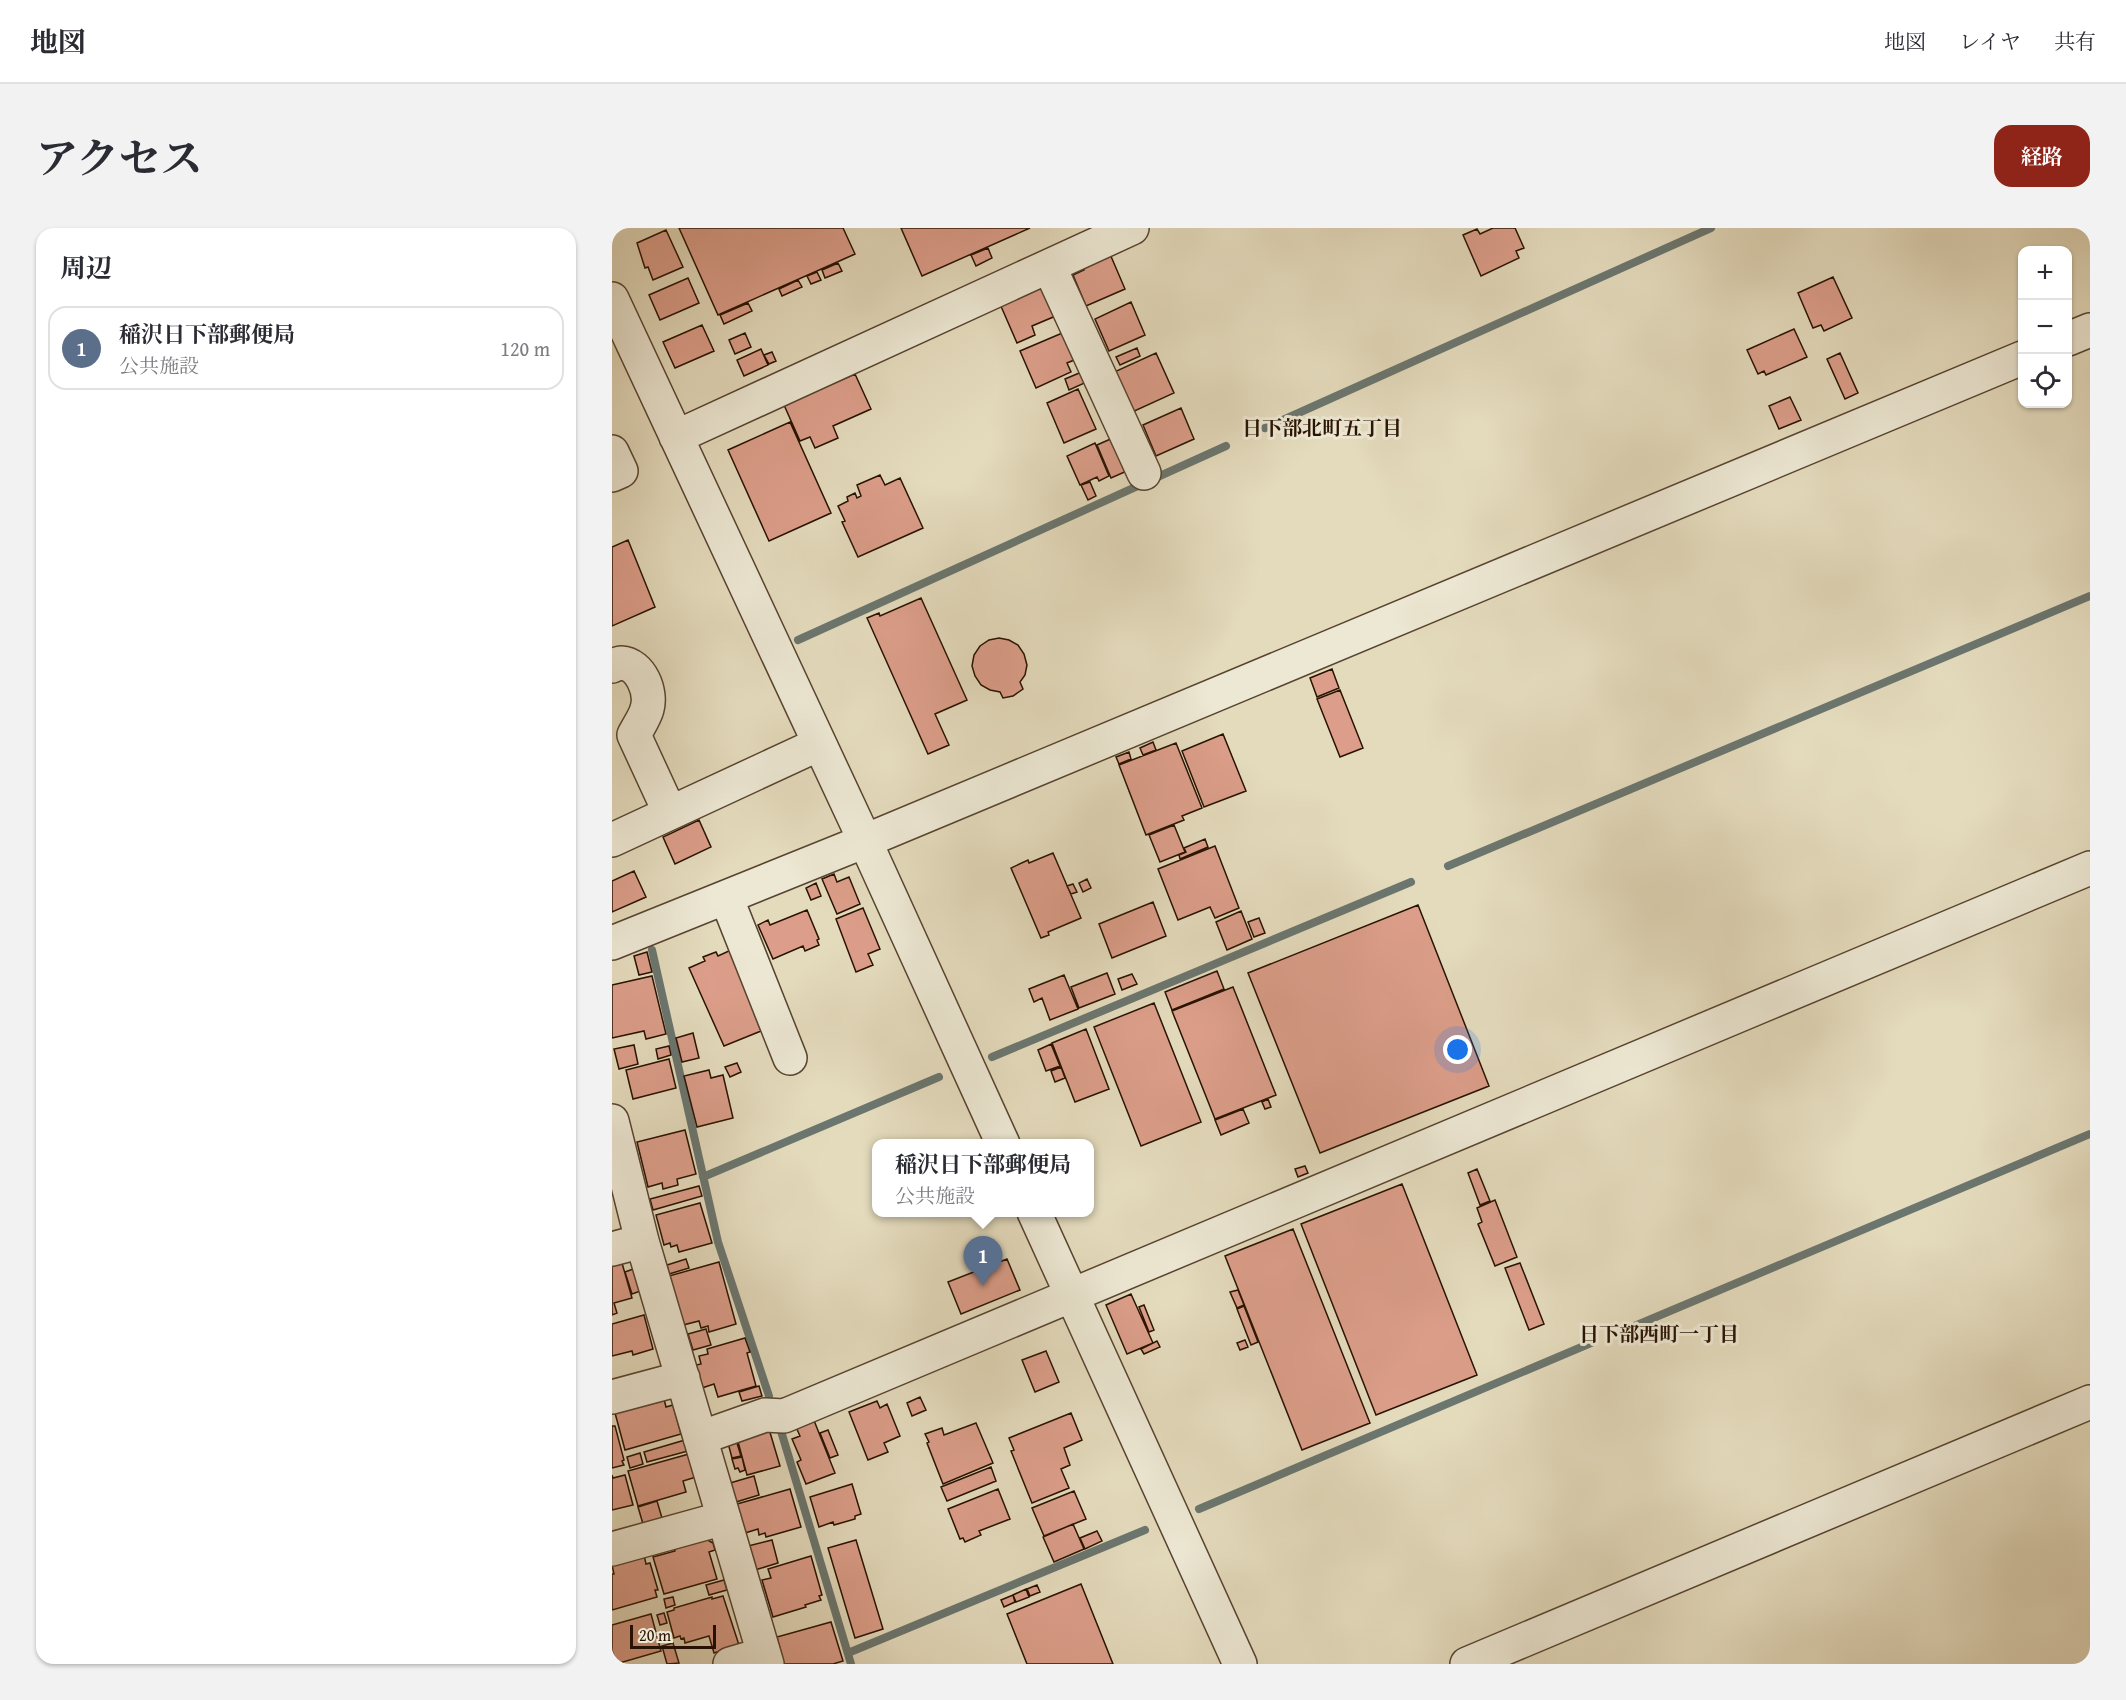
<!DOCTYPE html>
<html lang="ja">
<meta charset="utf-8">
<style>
:root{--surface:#fff;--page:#f2f2f3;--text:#2b2b33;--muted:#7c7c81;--line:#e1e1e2;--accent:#8f2418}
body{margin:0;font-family:"Gentium Book Plus","Noto Serif JP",serif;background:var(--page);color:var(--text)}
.controls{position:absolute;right:18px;top:18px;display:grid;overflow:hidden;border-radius:12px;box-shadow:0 2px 4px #0004}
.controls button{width:54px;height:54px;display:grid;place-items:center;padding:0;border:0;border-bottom:2px solid var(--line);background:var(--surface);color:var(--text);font:30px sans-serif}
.scale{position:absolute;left:18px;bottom:15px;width:86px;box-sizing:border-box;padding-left:6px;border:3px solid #281201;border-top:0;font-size:16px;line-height:21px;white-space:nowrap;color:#281201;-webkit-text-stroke:4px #ede8d4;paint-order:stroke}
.you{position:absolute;left:846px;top:822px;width:21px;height:21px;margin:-15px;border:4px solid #fff;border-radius:50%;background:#1a73e8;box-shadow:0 0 0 9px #1a73e833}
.badge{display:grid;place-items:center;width:39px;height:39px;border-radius:50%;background:var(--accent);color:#fff;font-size:20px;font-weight:700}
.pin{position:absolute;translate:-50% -50px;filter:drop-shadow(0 2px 3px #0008)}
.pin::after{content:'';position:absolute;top:32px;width:21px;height:18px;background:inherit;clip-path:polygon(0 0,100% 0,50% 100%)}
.popup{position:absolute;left:260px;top:911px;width:222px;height:78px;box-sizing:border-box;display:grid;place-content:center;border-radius:12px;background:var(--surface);filter:drop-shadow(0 2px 4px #0005);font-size:20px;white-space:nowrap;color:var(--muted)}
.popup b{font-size:22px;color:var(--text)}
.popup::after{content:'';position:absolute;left:50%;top:100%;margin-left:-12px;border:12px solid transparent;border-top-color:var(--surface)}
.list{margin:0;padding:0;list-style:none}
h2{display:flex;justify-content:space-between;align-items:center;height:78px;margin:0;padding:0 24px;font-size:26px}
h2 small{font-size:20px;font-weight:400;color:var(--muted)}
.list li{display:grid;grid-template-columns:39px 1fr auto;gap:18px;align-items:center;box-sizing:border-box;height:84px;margin:0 12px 12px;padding:0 12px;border:2px solid var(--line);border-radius:18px}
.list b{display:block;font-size:22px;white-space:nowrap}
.list p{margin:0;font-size:20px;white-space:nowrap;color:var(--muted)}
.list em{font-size:20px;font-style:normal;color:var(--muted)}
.icon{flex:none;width:33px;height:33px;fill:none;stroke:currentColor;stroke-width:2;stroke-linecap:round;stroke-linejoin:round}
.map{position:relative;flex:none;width:1478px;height:1436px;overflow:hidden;border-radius:18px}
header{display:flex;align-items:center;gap:36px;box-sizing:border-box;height:84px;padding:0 30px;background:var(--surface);border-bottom:2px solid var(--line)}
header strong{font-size:28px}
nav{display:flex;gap:33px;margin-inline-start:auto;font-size:21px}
.intro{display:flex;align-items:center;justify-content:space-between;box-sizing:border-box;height:144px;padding:0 36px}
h1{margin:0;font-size:42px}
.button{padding:15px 27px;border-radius:18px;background:var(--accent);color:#fff;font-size:21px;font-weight:700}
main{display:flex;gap:36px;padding:0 36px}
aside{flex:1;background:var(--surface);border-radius:18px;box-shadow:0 2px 4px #0004}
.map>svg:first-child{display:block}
</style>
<header>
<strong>地図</strong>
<nav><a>地図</a><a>レイヤ</a><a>共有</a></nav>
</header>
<div class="intro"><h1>アクセス</h1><a class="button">経路</a></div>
<main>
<aside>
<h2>周辺<small></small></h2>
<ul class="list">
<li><span class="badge" style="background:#5c6f8a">1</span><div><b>稲沢日下部郵便局</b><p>公共施設</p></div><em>120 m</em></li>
</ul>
</aside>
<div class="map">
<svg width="1478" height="1436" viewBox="0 0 1478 1436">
<rect width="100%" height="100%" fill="#e4dbbd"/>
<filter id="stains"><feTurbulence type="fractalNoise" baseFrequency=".00333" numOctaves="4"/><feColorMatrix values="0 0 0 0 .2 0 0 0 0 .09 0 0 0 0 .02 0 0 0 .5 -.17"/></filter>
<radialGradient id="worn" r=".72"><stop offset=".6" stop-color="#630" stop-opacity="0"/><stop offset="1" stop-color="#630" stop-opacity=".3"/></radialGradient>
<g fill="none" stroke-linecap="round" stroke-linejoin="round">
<path stroke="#6b766f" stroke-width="8" d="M 653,200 L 1099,0
M 186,412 L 614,218
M 836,638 L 1478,368
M 40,722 L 106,1014 L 157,1168
M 380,829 L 799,654
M 91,949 L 327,849
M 1013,1102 L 1478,906
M 169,1203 L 239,1436
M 587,1281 L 979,1115
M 236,1425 L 533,1302"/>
</g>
<path fill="#dc9e8a" stroke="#281201" stroke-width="1.5" d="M 67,0 L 231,0 L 243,26 L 106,87 Z
M 289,0 L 418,0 L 310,48 Z
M 881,0 L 903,0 L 912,20 L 904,23 L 907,30 L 869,48 L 851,7 L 865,1 L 868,6 Z
M 54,2 L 71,39 L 41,52 L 36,39 L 33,40 L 25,15 Z
M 376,20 L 380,30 L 364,38 L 359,27 Z
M 498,26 L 513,61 L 474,78 L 461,47 L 472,42 L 470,38 Z
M 226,35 L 230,43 L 213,50 L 210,42 Z
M 205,44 L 209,52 L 199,56 L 195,48 Z
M 1221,49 L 1240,90 L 1212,103 L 1209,97 L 1201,100 L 1186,65 Z
M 76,50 L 87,75 L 48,92 L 37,67 Z
M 186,52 L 190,59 L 170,68 L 167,61 Z
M 432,57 L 446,87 L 420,98 L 423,107 L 405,115 L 388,76 Z
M 519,74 L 533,107 L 497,123 L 483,91 Z
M 136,75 L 140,83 L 112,96 L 108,87 Z
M 90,97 L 102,123 L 63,140 L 51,114 Z
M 1182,101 L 1195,129 L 1154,147 L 1152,143 L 1146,146 L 1135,122 Z
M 455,103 L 467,130 L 455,135 L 459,144 L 424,160 L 408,123 Z
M 133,105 L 139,119 L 123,126 L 117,112 Z
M 525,120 L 528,128 L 508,137 L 504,129 Z
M 149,121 L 156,137 L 132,148 L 125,132 Z
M 160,124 L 164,133 L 157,136 L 152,127 Z
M 544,125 L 562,165 L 518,185 L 500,145 Z
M 1228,125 L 1246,165 L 1233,171 L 1215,131 Z
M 472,143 L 477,153 L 457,162 L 453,151 Z
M 243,146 L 259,181 L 221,198 L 226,210 L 203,220 L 198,209 L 188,213 L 172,177 Z
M 466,161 L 484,201 L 452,215 L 435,175 Z
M 1178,169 L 1189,192 L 1167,201 L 1157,178 Z
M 569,180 L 582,211 L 544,228 L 531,197 Z
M 178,194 L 219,285 L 157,313 L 116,222 Z
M 503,209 L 517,242 L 499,250 L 485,217 Z
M 483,215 L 497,248 L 487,253 L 485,249 L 468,257 L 455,228 Z
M 268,247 L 273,257 L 288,250 L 311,300 L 246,329 L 230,294 L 233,293 L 226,278 L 236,273 L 235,269 L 243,265 L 245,270 L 249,268 L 245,257 Z
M 478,254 L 484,268 L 476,272 L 469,257 Z
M 16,312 L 43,379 L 0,398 L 0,319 Z
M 309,370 L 355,472 L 323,486 L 337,517 L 316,526 L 255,390 L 267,385 L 268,388 Z
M 387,410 L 397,412 L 406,417 L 412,426 L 415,437 L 413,447 L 408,454 L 411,461 L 401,468 L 391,470 L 388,464 L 378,462 L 369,457 L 363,448 L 360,438 L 362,427 L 368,418 L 377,412 Z
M 720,441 L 727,460 L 705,469 L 698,450 Z
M 728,462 L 751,520 L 728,529 L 705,471 Z
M 611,506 L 634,563 L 592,579 L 570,523 Z
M 541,514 L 544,522 L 531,527 L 528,520 Z
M 564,515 L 590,580 L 570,588 L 572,592 L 534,607 L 507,537 Z
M 517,524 L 519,531 L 507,536 L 504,529 Z
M 87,592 L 99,619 L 63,636 L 51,609 Z
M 562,597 L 573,624 L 548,634 L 537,607 Z
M 593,611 L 596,619 L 568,631 L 567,627 L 574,624 L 572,620 Z
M 603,618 L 627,680 L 603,690 L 598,679 L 566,692 L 546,641 Z
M 441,625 L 469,690 L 436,704 L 437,707 L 429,710 L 399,640 L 416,632 L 417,635 Z
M 22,643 L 34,669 L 0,684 L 0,653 Z
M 222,646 L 225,654 L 237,649 L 248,676 L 225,686 L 210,651 Z
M 475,651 L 479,660 L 471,664 L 467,655 Z
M 204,655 L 209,668 L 199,672 L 194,660 Z
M 461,656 L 465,664 L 459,666 L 455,658 Z
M 541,674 L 554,708 L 500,730 L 487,696 Z
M 806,677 L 877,858 L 708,925 L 636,745 Z
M 251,680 L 268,721 L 256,726 L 261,737 L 244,744 L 224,691 Z
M 195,682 L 207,711 L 205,712 L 207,717 L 193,723 L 191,718 L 161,731 L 146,697 L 156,692 L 158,697 Z
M 629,683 L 640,711 L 615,722 L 604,694 Z
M 647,690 L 653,705 L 642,709 L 636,694 Z
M 119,722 L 145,784 L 142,785 L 149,803 L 112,818 L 77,740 L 93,733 L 91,729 L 104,724 L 106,728 Z
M 35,724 L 40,744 L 27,747 L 22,728 Z
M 605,743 L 612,761 L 560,782 L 553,764 Z
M 495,745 L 503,766 L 467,780 L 459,759 Z
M 520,746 L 525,756 L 510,762 L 506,751 Z
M 452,747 L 466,781 L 438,792 L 430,770 L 422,774 L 417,761 Z
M 40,748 L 54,806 L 34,811 L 32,803 L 0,810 L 0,757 Z
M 621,759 L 664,867 L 603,891 L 560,783 Z
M 542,775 L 589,894 L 529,918 L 482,799 Z
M 474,801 L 497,861 L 463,874 L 440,815 Z
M 81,805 L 87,830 L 70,834 L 64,810 Z
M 439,816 L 448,838 L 434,843 L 426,822 Z
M 22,817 L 26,836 L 7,841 L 2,821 Z
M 57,818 L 59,827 L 46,831 L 44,821 Z
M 57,831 L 64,860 L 21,871 L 14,842 Z
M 125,835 L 129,844 L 118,849 L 113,839 Z
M 449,839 L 453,850 L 443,854 L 439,843 Z
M 97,842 L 99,850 L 111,847 L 121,890 L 85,899 L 72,848 Z
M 656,871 L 659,879 L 653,881 L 650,874 Z
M 631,881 L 637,895 L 609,907 L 603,892 Z
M 73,902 L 84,946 L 65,951 L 66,957 L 51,961 L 50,955 L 36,959 L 25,914 Z
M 693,938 L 696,945 L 686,949 L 683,941 Z
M 865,941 L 878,973 L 868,977 L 856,945 Z
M 790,956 L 865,1147 L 764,1187 L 689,996 Z
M 87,958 L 90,968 L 41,982 L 38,971 Z
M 883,972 L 905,1029 L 883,1038 L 866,996 L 870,994 L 865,980 Z
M 88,975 L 100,1015 L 67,1024 L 65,1017 L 59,1019 L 58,1015 L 52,1017 L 44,987 Z
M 681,1001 L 758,1195 L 690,1222 L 613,1028 Z
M 74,1031 L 77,1040 L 57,1046 L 55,1037 Z
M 395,1031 L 408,1062 L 349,1086 L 336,1054 Z
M 107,1034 L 124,1096 L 97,1104 L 96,1098 L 89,1100 L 87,1093 L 71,1097 L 57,1048 Z
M 10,1035 L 20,1070 L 2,1075 L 5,1085 L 0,1087 L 0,1038 Z
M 908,1035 L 932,1096 L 917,1102 L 893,1040 Z
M 24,1040 L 31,1062 L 20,1066 L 13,1044 Z
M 626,1062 L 632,1077 L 625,1080 L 618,1064 Z
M 519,1066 L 541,1115 L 515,1126 L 494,1077 Z
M 532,1077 L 542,1102 L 537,1104 L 527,1079 Z
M 632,1078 L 646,1114 L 639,1117 L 625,1081 Z
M 32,1087 L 41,1121 L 21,1127 L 20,1123 L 0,1128 L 0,1096 Z
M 94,1101 L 99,1117 L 81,1122 L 76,1106 Z
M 133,1110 L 138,1124 L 135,1125 L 144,1158 L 106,1169 L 102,1156 L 90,1160 L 84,1137 L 89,1136 L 87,1128 L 96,1126 L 95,1121 Z
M 633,1112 L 636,1119 L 628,1122 L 625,1115 Z
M 545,1113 L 548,1119 L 532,1126 L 529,1121 Z
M 434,1123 L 447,1154 L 423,1164 L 410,1132 Z
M 147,1158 L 150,1168 L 130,1173 L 127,1164 Z
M 308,1169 L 314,1182 L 300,1188 L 295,1175 Z
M 52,1171 L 54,1179 L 61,1177 L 69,1206 L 13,1222 L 3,1185 Z
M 265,1173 L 268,1180 L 275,1176 L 288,1208 L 272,1215 L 276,1224 L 256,1232 L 237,1184 Z
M 459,1185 L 470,1212 L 452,1220 L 458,1237 L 449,1241 L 457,1260 L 420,1275 L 399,1223 L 402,1222 L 397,1210 Z
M 201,1190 L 223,1245 L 194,1256 L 185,1234 L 189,1232 L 180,1211 L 188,1208 L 183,1197 Z
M 364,1195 L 381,1235 L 331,1256 L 315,1215 L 317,1214 L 313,1206 L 330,1200 L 332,1207 Z
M 0,1198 L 3,1198 L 12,1232 L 10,1233 L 12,1237 L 0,1240 Z
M 157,1201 L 168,1238 L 135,1247 L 125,1210 Z
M 216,1202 L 226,1227 L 218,1230 L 208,1205 Z
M 73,1212 L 76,1223 L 35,1234 L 32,1224 Z
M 124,1212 L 129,1228 L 120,1230 L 116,1215 Z
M 28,1225 L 31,1236 L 18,1240 L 15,1229 Z
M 77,1226 L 84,1249 L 71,1253 L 74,1264 L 26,1278 L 16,1243 Z
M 130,1229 L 133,1242 L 128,1244 L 126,1240 L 123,1241 L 120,1231 Z
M 379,1239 L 384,1253 L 335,1273 L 329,1259 Z
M 0,1247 L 1,1250 L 13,1247 L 21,1277 L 0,1282 Z
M 142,1248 L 147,1267 L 124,1274 L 118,1255 Z
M 240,1256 L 249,1286 L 243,1288 L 243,1291 L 222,1297 L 221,1294 L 207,1299 L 198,1269 Z
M 178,1261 L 189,1299 L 154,1309 L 153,1305 L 147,1307 L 146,1301 L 133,1305 L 125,1276 Z
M 386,1261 L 398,1291 L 367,1303 L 369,1307 L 353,1314 L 351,1310 L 348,1311 L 336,1281 Z
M 462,1263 L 474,1291 L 432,1308 L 420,1280 Z
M 45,1273 L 50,1290 L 31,1296 L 26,1279 Z
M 461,1296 L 472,1321 L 442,1334 L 431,1309 Z
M 485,1303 L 490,1313 L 473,1321 L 468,1310 Z
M 92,1310 L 101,1315 L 103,1322 L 97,1324 L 105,1351 L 52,1366 L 41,1329 L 63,1323 L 62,1319 Z
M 160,1312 L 166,1335 L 143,1342 L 136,1318 Z
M 244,1312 L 271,1401 L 243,1410 L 216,1320 Z
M 32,1327 L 34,1336 L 38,1335 L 46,1362 L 43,1362 L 45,1369 L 0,1382 L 0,1346 L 2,1346 L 0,1337 Z
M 199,1328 L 210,1367 L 207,1368 L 209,1372 L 193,1377 L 194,1379 L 161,1389 L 150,1352 L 159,1350 L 156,1341 Z
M 112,1352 L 115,1362 L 97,1367 L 94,1357 Z
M 469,1356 L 501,1436 L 415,1436 L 395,1386 Z
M 425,1357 L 428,1364 L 418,1368 L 415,1361 Z
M 414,1361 L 417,1369 L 404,1374 L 401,1367 Z
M 401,1367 L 403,1374 L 392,1379 L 389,1372 Z
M 111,1368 L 127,1417 L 102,1425 L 97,1408 L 73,1415 L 72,1410 L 69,1411 L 68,1408 L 62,1410 L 55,1384 L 62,1382 L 62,1380 L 100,1369 L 100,1371 Z
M 61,1369 L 63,1377 L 54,1380 L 52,1371 Z
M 52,1385 L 55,1395 L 48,1397 L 45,1387 Z
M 39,1386 L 49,1423 L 4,1436 L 0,1422 L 0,1397 Z
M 219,1394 L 231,1433 L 221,1436 L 172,1436 L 165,1409 Z
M 61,1415 L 67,1435 L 55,1436 L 50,1418 Z"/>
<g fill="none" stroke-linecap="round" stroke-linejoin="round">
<g stroke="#574430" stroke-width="36">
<path id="minor" d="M 437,38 L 532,245
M 0,71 L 253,613 L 391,916
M 1456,111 L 1478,102
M 64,209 L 520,0
M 0,224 L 9,243 L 0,247
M 0,438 C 3,437 6,435 9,435 C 29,436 40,464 35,481 C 33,489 26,499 22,507
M 22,507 L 58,585
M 0,612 L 207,516
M 114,669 L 178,830
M 0,715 L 253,613 L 1410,130
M 0,893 L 30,1013 L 155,1436
M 422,984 L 628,1436
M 0,1021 L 30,1013
M 0,1169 L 71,1150
M 88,1210 L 153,1187 L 172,1188 L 1478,640
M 0,1321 L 112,1290
M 118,1436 L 152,1426
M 855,1436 L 1478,1174"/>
</g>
<use href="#minor" stroke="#ede8d4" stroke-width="33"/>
</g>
<g text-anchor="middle" stroke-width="6" stroke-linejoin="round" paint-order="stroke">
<g font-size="20" font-weight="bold" fill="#281201" stroke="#ede8d4">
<text x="710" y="207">日下部北町五丁目</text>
<text x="1047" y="1113">日下部西町一丁目</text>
</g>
</g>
<rect width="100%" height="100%" filter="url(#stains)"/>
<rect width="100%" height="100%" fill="url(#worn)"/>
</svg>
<div class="controls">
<button>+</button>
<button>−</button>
<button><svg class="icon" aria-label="locate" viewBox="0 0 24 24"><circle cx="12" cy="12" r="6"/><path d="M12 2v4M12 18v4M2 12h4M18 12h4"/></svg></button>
</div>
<div class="scale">20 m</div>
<div class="you"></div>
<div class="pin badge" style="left:371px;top:1058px;background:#5c6f8a">1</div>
<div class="popup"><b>稲沢日下部郵便局</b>公共施設</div>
</div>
</main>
